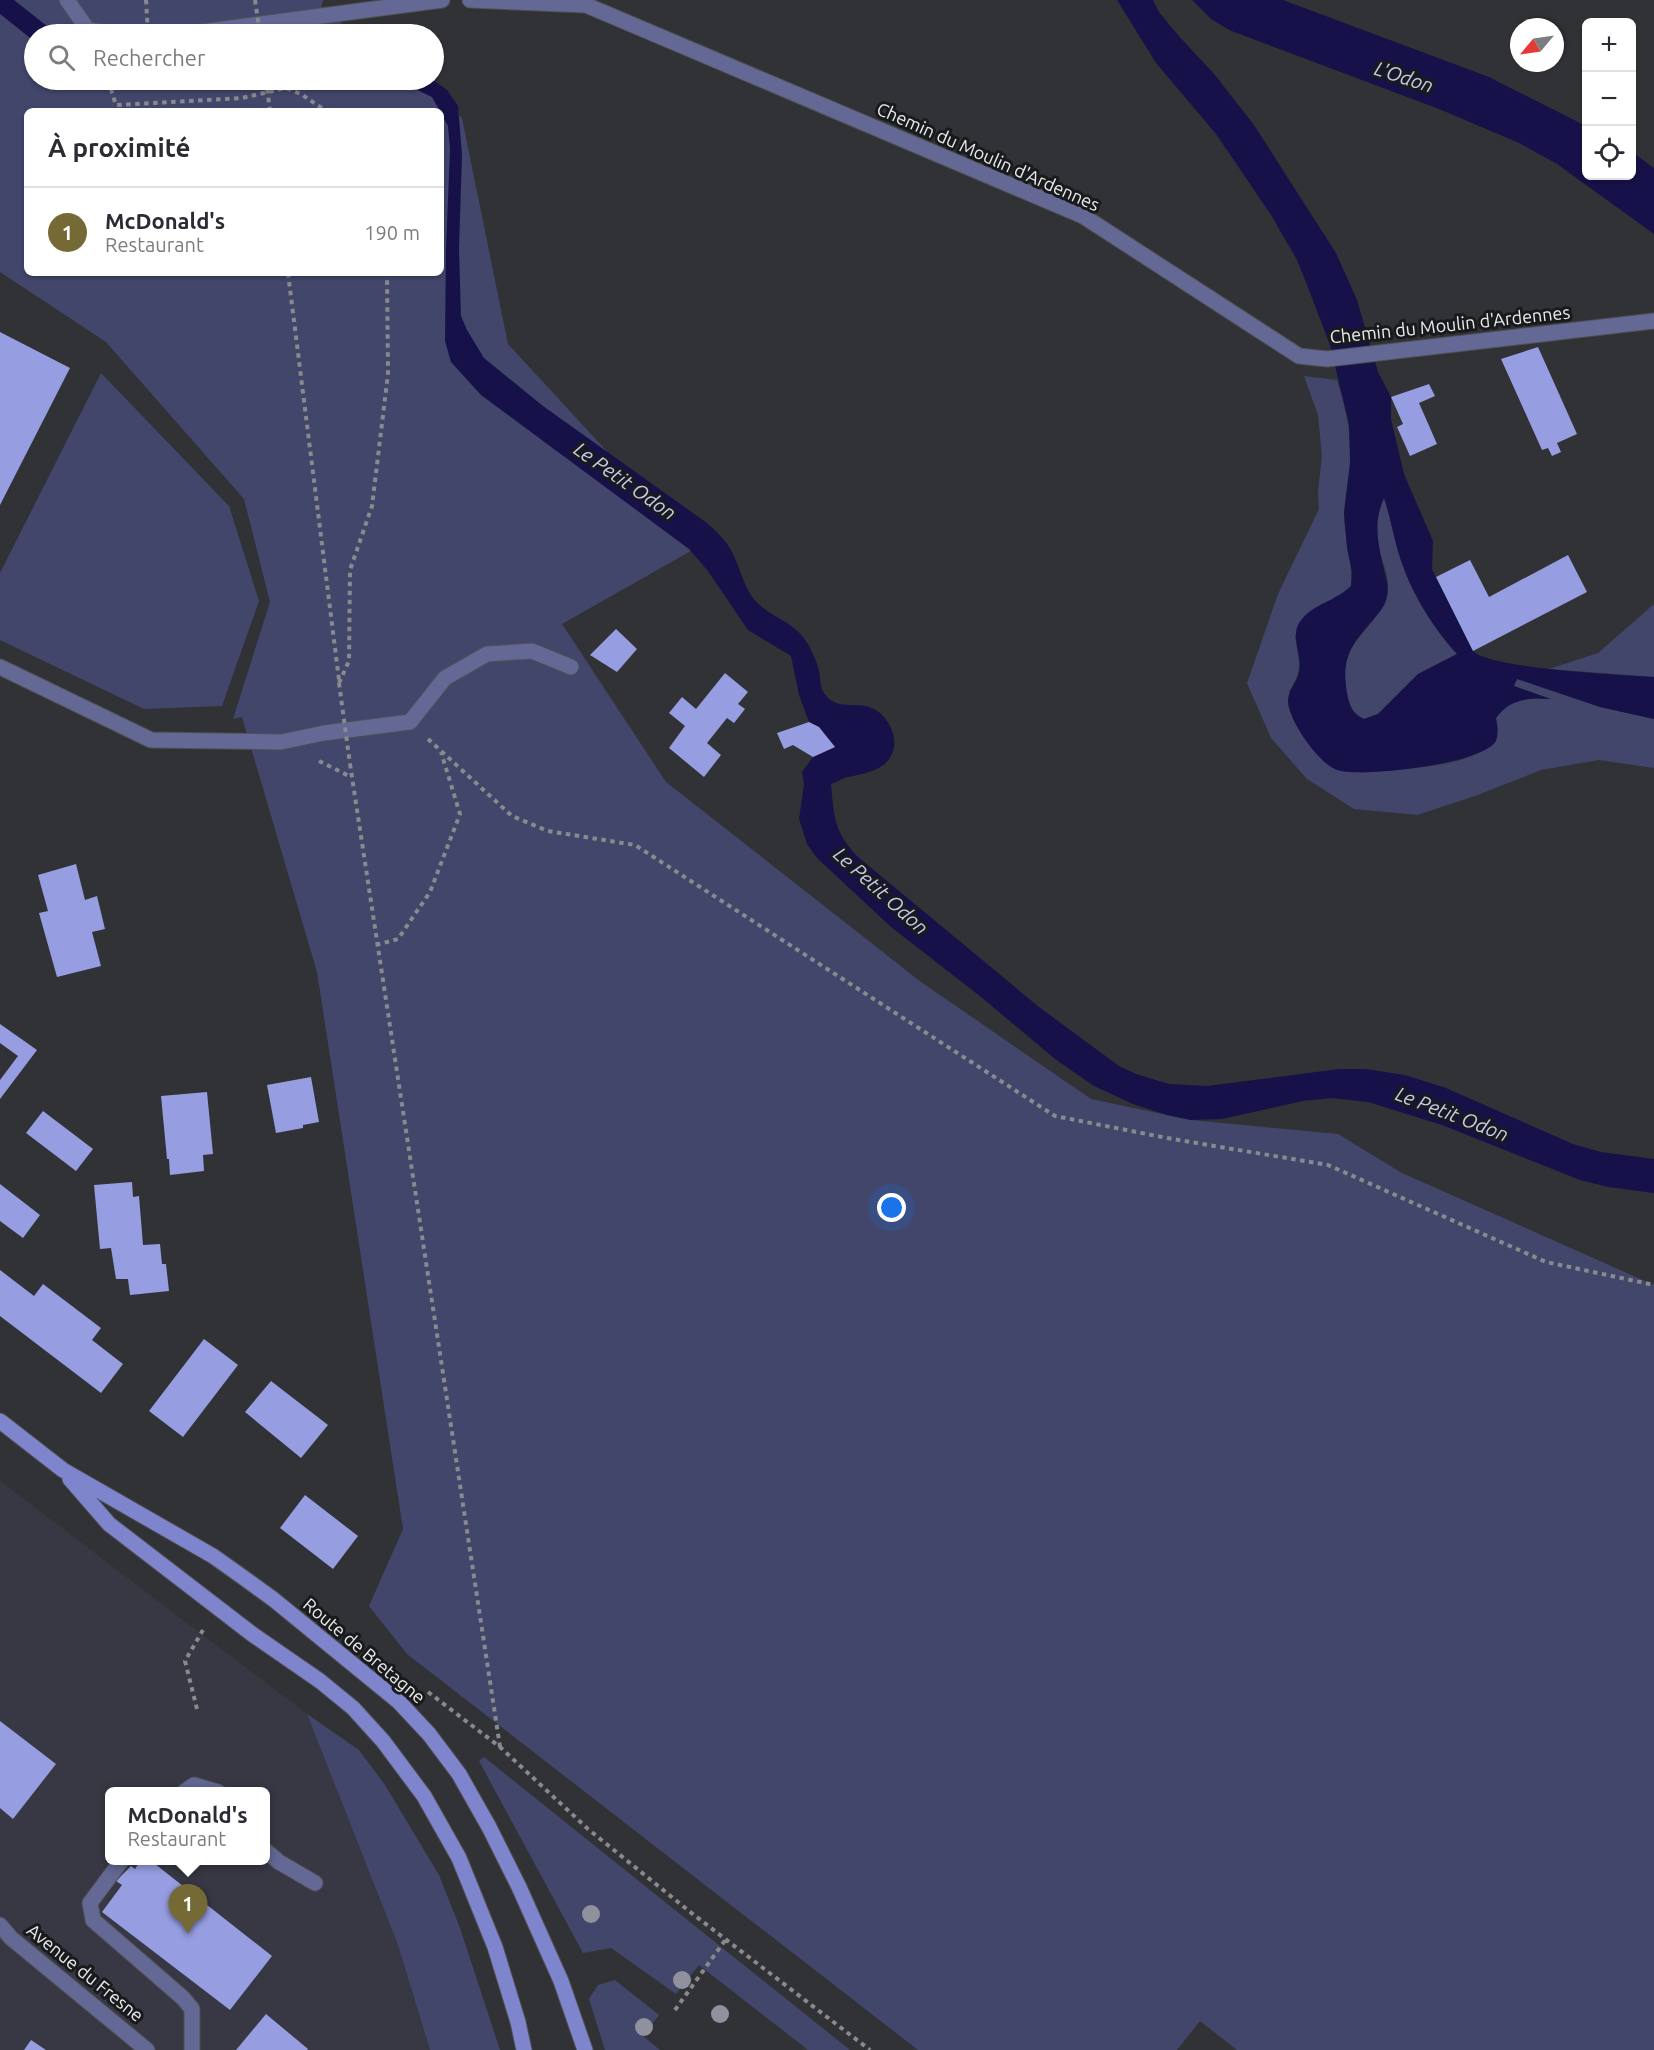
<!DOCTYPE html>
<html lang="fr">
<meta charset="utf-8">
<style>
:root{--surface:#fff;--page:#f2f2f3;--text:#2b2b33;--muted:#7c7c81;--line:#e1e1e2;--accent:#756a35}
body{margin:0;font-family:Ubuntu,sans-serif;background:var(--page);color:var(--text)}
.controls{position:absolute;right:18px;top:18px;display:grid;overflow:hidden;border-radius:9px;box-shadow:0 2px 4px #0004}
.controls button{width:54px;height:54px;display:grid;place-items:center;padding:0;border:0;border-bottom:2px solid var(--line);background:var(--surface);color:var(--text);font:30px sans-serif}
.compass{position:absolute;left:1510px;top:18px;width:54px;height:54px;border-radius:50%;background:var(--surface);box-shadow:0 2px 4px #0004;rotate:241deg}
.you{position:absolute;left:892px;top:1208px;width:21px;height:21px;margin:-15px;border:4px solid #fff;border-radius:50%;background:#1a73e8;box-shadow:0 0 0 9px #1a73e833}
.badge{display:grid;place-items:center;width:39px;height:39px;border-radius:50%;background:var(--accent);color:#fff;font-size:20px;font-weight:700}
.pin{position:absolute;translate:-50% -50px;filter:drop-shadow(0 2px 3px #0008)}
.pin::after{content:'';position:absolute;top:32px;width:21px;height:18px;background:inherit;clip-path:polygon(0 0,100% 0,50% 100%)}
.popup{position:absolute;left:105px;top:1787px;width:165px;height:78px;box-sizing:border-box;display:grid;place-content:center;border-radius:9px;background:var(--surface);filter:drop-shadow(0 2px 4px #0005);font-size:20px;white-space:nowrap;color:var(--muted)}
.popup b{font-size:22px;color:var(--text)}
.popup::after{content:'';position:absolute;left:50%;top:100%;margin-left:-12px;border:12px solid transparent;border-top-color:var(--surface)}
.list{margin:0;padding:0;list-style:none}
h2{display:flex;justify-content:space-between;align-items:center;height:78px;margin:0;padding:0 24px;font-size:26px}
h2 small{font-size:20px;font-weight:400;color:var(--muted)}
.list li{display:grid;grid-template-columns:39px 1fr auto;gap:18px;align-items:center;box-sizing:border-box;height:90px;padding:0 24px;border-top:2px solid var(--line)}
.list b{display:block;font-size:22px;white-space:nowrap}
.list p{margin:0;font-size:20px;white-space:nowrap;color:var(--muted)}
.list em{font-size:20px;font-style:normal;color:var(--muted)}
.icon{flex:none;width:33px;height:33px;fill:none;stroke:currentColor;stroke-width:2;stroke-linecap:round;stroke-linejoin:round}
.map{position:relative;flex:none;width:1654px;height:2050px;overflow:hidden}
.search{position:absolute;background:var(--surface);box-shadow:0 2px 4px #0004;left:24px;top:24px;width:420px;height:66px;display:flex;align-items:center;gap:15px;box-sizing:border-box;padding:0 21px;border-radius:33px;color:var(--muted);font-size:22px}
.panel{position:absolute;background:var(--surface);box-shadow:0 2px 4px #0004;left:24px;top:108px;width:420px;height:168px;border-radius:9px}
.map>svg:first-child{display:block}
</style>
<div class="map">
<svg width="1654" height="2050" viewBox="0 0 1654 2050">
<rect width="100%" height="100%" fill="#313236"/>
<path fill="#373843" fill-rule="evenodd" d="M 0,1481 L 307,1714 L 398,1945 L 430,2050 L 0,2050 ZM 110,1792 L 266,1792 L 266,1860 L 110,1860 Z"/>
<path fill="#42466b" fill-rule="evenodd" d="M 0,0 L 323,0 L 321,7 L 355,34 L 34,34 L 34,80 L 413,80 L 462,118 L 508,344 L 696,548 L 562,624 L 666,782 L 921,982 L 1091,1099 L 1191,1120 L 1338,1134 L 1402,1173 L 1654,1285 L 1654,2050 L 1237,2050 L 1200,2021 L 1177,2050 L 918,2050 L 407,1654 L 369,1606 L 403,1529 L 317,972 L 242,717 L 233,719 L 270,602 L 244,499 L 106,342 L 0,272 ZM 27,111 L 441,111 L 441,273 L 27,273 Z
M 101,373 L 229,506 L 259,601 L 222,706 L 144,709 L 0,640 L 0,573 Z
M 1304,376 L 1337,380 C 1345,407 1352,433 1350,462 C 1349,479 1345,496 1344,513 C 1344,538 1353,561 1351,586 L 1339,597 L 1318,607 L 1295,636 C 1299,664 1304,667 1289,692 L 1361,773 C 1391,770 1444,768 1472,756 C 1481,752 1490,738 1498,730 L 1496,718 C 1508,700 1528,697 1548,699 L 1514,686 L 1517,679 L 1600,707 L 1654,719 L 1654,768 L 1599,760 L 1541,770 L 1475,796 L 1417,815 L 1354,809 L 1307,779 L 1271,738 L 1247,683 L 1278,594 L 1319,509 L 1318,492 L 1322,456 L 1318,415 Z
M 1384,497 C 1389,513 1392,529 1397,546 C 1408,586 1429,624 1457,654 L 1418,674 L 1378,714 L 1364,719 C 1354,714 1351,708 1348,698 C 1333,638 1376,637 1387,591 C 1391,575 1378,554 1376,537 C 1375,524 1380,510 1384,497 Z
M 1654,604 L 1654,677 L 1549,669 L 1598,653 Z
M 307,1714 L 359,1750 L 385,1785 L 439,1875 L 460,1928 L 500,2050 L 430,2050 L 398,1945 Z
M 484,1757 L 850,2050 L 808,2050 L 699,1965 L 676,1994 L 611,1948 L 583,1953 L 479,1761 Z
M 615,1980 L 659,2015 L 643,2036 L 660,2050 L 605,2050 L 589,1999 L 598,1985 Z"/>
<path fill="#161249" fill-rule="evenodd" d="M 0,0 L 14,0 L 57,34 L 34,34 L 34,41 L 0,14 Z
M 1117,0 L 1153,0 L 1159,12 L 1177,34 L 1215,75 L 1254,125 L 1336,253 L 1357,300 L 1378,372 L 1391,397 L 1391,419 L 1404,474 L 1433,541 L 1432,569 L 1473,651 C 1491,669 1622,675 1654,677 L 1654,719 L 1600,707 L 1517,679 L 1514,686 L 1551,699 C 1530,697 1509,699 1496,718 C 1497,725 1499,734 1496,741 C 1483,764 1361,778 1337,770 C 1319,764 1288,720 1288,701 C 1288,689 1297,683 1299,672 C 1303,654 1288,635 1302,619 C 1314,604 1337,600 1351,586 L 1352,572 L 1347,548 L 1344,513 L 1350,463 L 1349,424 L 1330,345 L 1307,285 L 1297,260 L 1271,215 L 1216,134 L 1156,63 ZM 1384,498 C 1389,513 1392,528 1396,544 C 1406,584 1429,623 1457,654 L 1418,674 L 1378,714 L 1364,719 C 1352,714 1349,705 1347,693 C 1341,659 1351,644 1373,620 C 1379,613 1386,605 1387,596 C 1389,589 1387,581 1385,574 C 1379,548 1372,522 1384,498 Z
M 1192,0 L 1283,0 L 1489,77 L 1586,126 L 1586,176 L 1632,176 L 1632,152 L 1654,168 L 1654,234 L 1557,164 L 1519,143 L 1439,109 L 1229,30 L 1211,19 Z
M 193,80 L 276,80 L 229,87 Z
M 384,80 L 433,80 L 447,90 L 458,106 L 462,155 L 459,249 L 461,316 L 467,330 L 484,358 L 543,406 L 707,523 C 717,532 727,541 733,554 C 740,568 744,587 754,599 C 770,619 795,620 809,646 C 812,652 816,660 818,667 C 821,675 819,686 824,693 C 835,709 849,703 865,706 C 882,708 897,730 894,747 C 890,770 867,773 848,777 C 843,778 837,782 831,784 C 834,817 834,832 858,857 L 1039,1007 L 1119,1066 L 1136,1074 L 1169,1084 L 1207,1086 L 1339,1069 L 1365,1069 L 1405,1075 L 1446,1088 L 1573,1144 L 1601,1152 L 1654,1159 L 1654,1193 L 1608,1187 L 1580,1180 L 1442,1125 L 1368,1102 L 1331,1098 L 1303,1101 L 1222,1119 L 1191,1120 L 1167,1115 L 1133,1104 L 1094,1086 L 1055,1059 L 981,997 L 891,927 L 817,858 L 807,844 L 799,819 L 804,784 L 802,772 L 813,757 L 835,747 L 809,722 L 799,695 L 791,656 L 748,630 L 708,571 L 689,549 L 481,395 L 451,362 L 445,341 L 446,249 L 450,149 L 448,126 L 432,97 L 407,85 Z"/>
<path fill="#969ee1" d="M 0,332 L 70,368 L 0,505 Z
M 1538,347 L 1577,434 L 1557,443 L 1561,452 L 1552,456 L 1548,448 L 1542,450 L 1501,359 Z
M 1429,384 L 1435,396 L 1419,403 L 1437,444 L 1410,456 L 1397,427 L 1403,424 L 1391,397 Z
M 1568,555 L 1587,592 L 1473,651 L 1436,577 L 1470,560 L 1489,597 Z
M 616,629 L 637,649 L 617,672 L 590,655 Z
M 725,673 L 748,692 L 738,704 L 745,709 L 734,723 L 727,718 L 707,743 L 721,755 L 704,777 L 669,748 L 685,726 L 669,713 L 682,697 L 696,709 Z
M 809,722 L 819,727 L 835,747 L 813,757 L 793,745 L 784,749 L 777,733 Z
M 76,864 L 85,900 L 97,896 L 105,929 L 92,932 L 101,966 L 57,977 L 39,913 L 48,911 L 38,875 Z
M 0,1024 L 37,1050 L 0,1099 L 0,1080 L 18,1056 L 0,1043 Z
M 311,1077 L 319,1122 L 303,1125 L 303,1128 L 276,1133 L 267,1085 Z
M 207,1092 L 213,1154 L 203,1155 L 204,1171 L 170,1175 L 169,1159 L 167,1159 L 161,1096 Z
M 43,1111 L 93,1149 L 76,1171 L 26,1133 Z
M 132,1182 L 133,1197 L 139,1196 L 143,1245 L 160,1244 L 162,1264 L 166,1264 L 169,1291 L 130,1295 L 128,1279 L 116,1279 L 111,1248 L 100,1249 L 94,1185 Z
M 0,1184 L 40,1215 L 23,1238 L 0,1221 Z
M 0,1270 L 34,1296 L 43,1284 L 101,1328 L 92,1340 L 123,1364 L 101,1393 L 0,1316 Z
M 204,1339 L 238,1365 L 183,1437 L 149,1411 Z
M 271,1381 L 328,1425 L 301,1458 L 245,1412 Z
M 305,1495 L 358,1536 L 333,1569 L 280,1528 Z
M 0,1721 L 56,1764 L 13,1819 L 0,1808 Z
M 141,1860 L 150,1860 L 272,1956 L 230,2010 L 102,1912 L 122,1885 L 116,1881 L 131,1866 L 135,1869 Z
M 266,2014 L 308,2049 L 307,2050 L 236,2050 Z
M 31,2040 L 46,2050 L 24,2050 Z"/>
<g fill="none" stroke-linecap="round" stroke-linejoin="round">
<g stroke="#4f5053" stroke-width="17">
<path id="service" d="M 184,1792 L 194,1785 L 218,1792
M 266,1851 L 279,1862 L 315,1883
M 122,1860 L 90,1903 L 93,1920 L 183,1998 L 192,2009 L 192,2050"/>
</g>
<g stroke="#4f5053" stroke-width="17">
<path id="minor" d="M 67,0 L 88,30 L 116,34
M 470,0 L 586,5 L 1083,216 L 1299,356 L 1327,359 L 1654,321
M 185,34 L 442,0
M 0,667 L 151,740 L 281,742 L 324,733 L 410,722 L 445,678 L 487,654 L 532,651 L 571,667
M 0,1925 L 11,1938 L 147,2050"/>
</g>
<g stroke="#4f5053" stroke-width="17">
<path id="secondary" d="M 0,1421 L 63,1470 L 213,1556 L 244,1578 L 273,1599 L 399,1702 L 429,1734 L 459,1774 L 489,1827 L 519,1887 L 561,1981 L 585,2050
M 70,1479 L 109,1524 L 252,1634 L 320,1681 L 353,1708 L 383,1741 L 424,1796 L 459,1858 L 495,1947 L 518,2022 L 524,2050"/>
</g>
<path stroke="#898a8d" stroke-width="4" stroke-dasharray="4.5 4.5" stroke-linecap="butt" d="M 146,0 L 148,34
M 110,80 L 112,93 L 116,105 L 242,98 L 286,88 L 301,94 L 326,111
M 288,273 L 339,680
M 339,683 L 349,661 L 350,570 L 372,506 L 388,374 L 387,273
M 428,739 L 512,816 L 548,831 L 635,845 L 1055,1116 L 1167,1138 L 1328,1165 L 1546,1262 L 1654,1285
M 319,761 L 351,777
M 350,764 L 500,1747
M 376,945 L 398,939 L 430,892 L 460,814 L 441,752
M 428,1692 L 500,1747 L 588,1829 L 694,1915 L 870,2050
M 197,1709 L 185,1661 L 203,1630
M 675,2010 L 726,1939"/>
<use href="#service" stroke="#636895" stroke-width="15"/>
<use href="#minor" stroke="#636895" stroke-width="15"/>
<use href="#secondary" stroke="#7e85cd" stroke-width="15"/>
<path stroke="#898a8d" stroke-width="4" stroke-dasharray="4.5 4.5" stroke-linecap="butt" d="M 255,0 L 260,34
M 266,80 L 270,111
M 339,683 L 350,764"/>
</g>
<g fill="#8f919d">
<circle cx="591" cy="1914" r="9"/>
<circle cx="682" cy="1980" r="9"/>
<circle cx="720" cy="2014" r="9"/>
<circle cx="644" cy="2027" r="9"/>
</g>
<g text-anchor="middle" stroke-width="6" stroke-linejoin="round" paint-order="stroke">
<g font-size="18" fill="#eaebee" stroke="#191a1c">
<text transform="translate(988 157) rotate(24)" y="6">Chemin du Moulin d'Ardennes</text>
<text transform="translate(1450 325) rotate(-6)" y="6">Chemin du Moulin d'Ardennes</text>
<text transform="translate(364 1651) rotate(40)" y="6">Route de Bretagne</text>
<text transform="translate(85 1973) rotate(39)" y="6">Avenue du Fresne</text>
</g>
<g font-size="20" font-style="italic" fill="#c5caef" stroke="#191a1c">
<text transform="translate(1404 77) rotate(18)" y="7">L'Odon</text>
<text transform="translate(625 481) rotate(35)" y="7">Le Petit Odon</text>
<text transform="translate(881 891) rotate(42)" y="7">Le Petit Odon</text>
<text transform="translate(1452 1114) rotate(21)" y="7">Le Petit Odon</text>
</g>
</g>
</svg>
<div class="controls">
<button>+</button>
<button>−</button>
<button><svg class="icon" aria-label="locate" viewBox="0 0 24 24"><circle cx="12" cy="12" r="6"/><path d="M12 2v4M12 18v4M2 12h4M18 12h4"/></svg></button>
</div>
<svg class="compass" viewBox="-18 -18 36 36"><path d="M0-13l5 13h-10z" fill="#e53935"/><path d="M0 13l5-13h-10z" fill="#7c7c81"/></svg>
<div class="you"></div>
<div class="pin badge" style="left:188px;top:1934px">1</div>
<div class="popup"><b>McDonald's</b>Restaurant</div>
<div class="search"><svg class="icon" aria-label="search" viewBox="0 0 24 24"><circle cx="10" cy="10" r="6"/><path d="M15 15l6 6"/></svg>Rechercher</div>
<section class="panel">
<h2>À proximité<small></small></h2>
<ul class="list">
<li><span class="badge">1</span><div><b>McDonald's</b><p>Restaurant</p></div><em>190 m</em></li>
</ul>
</section>
</div>
